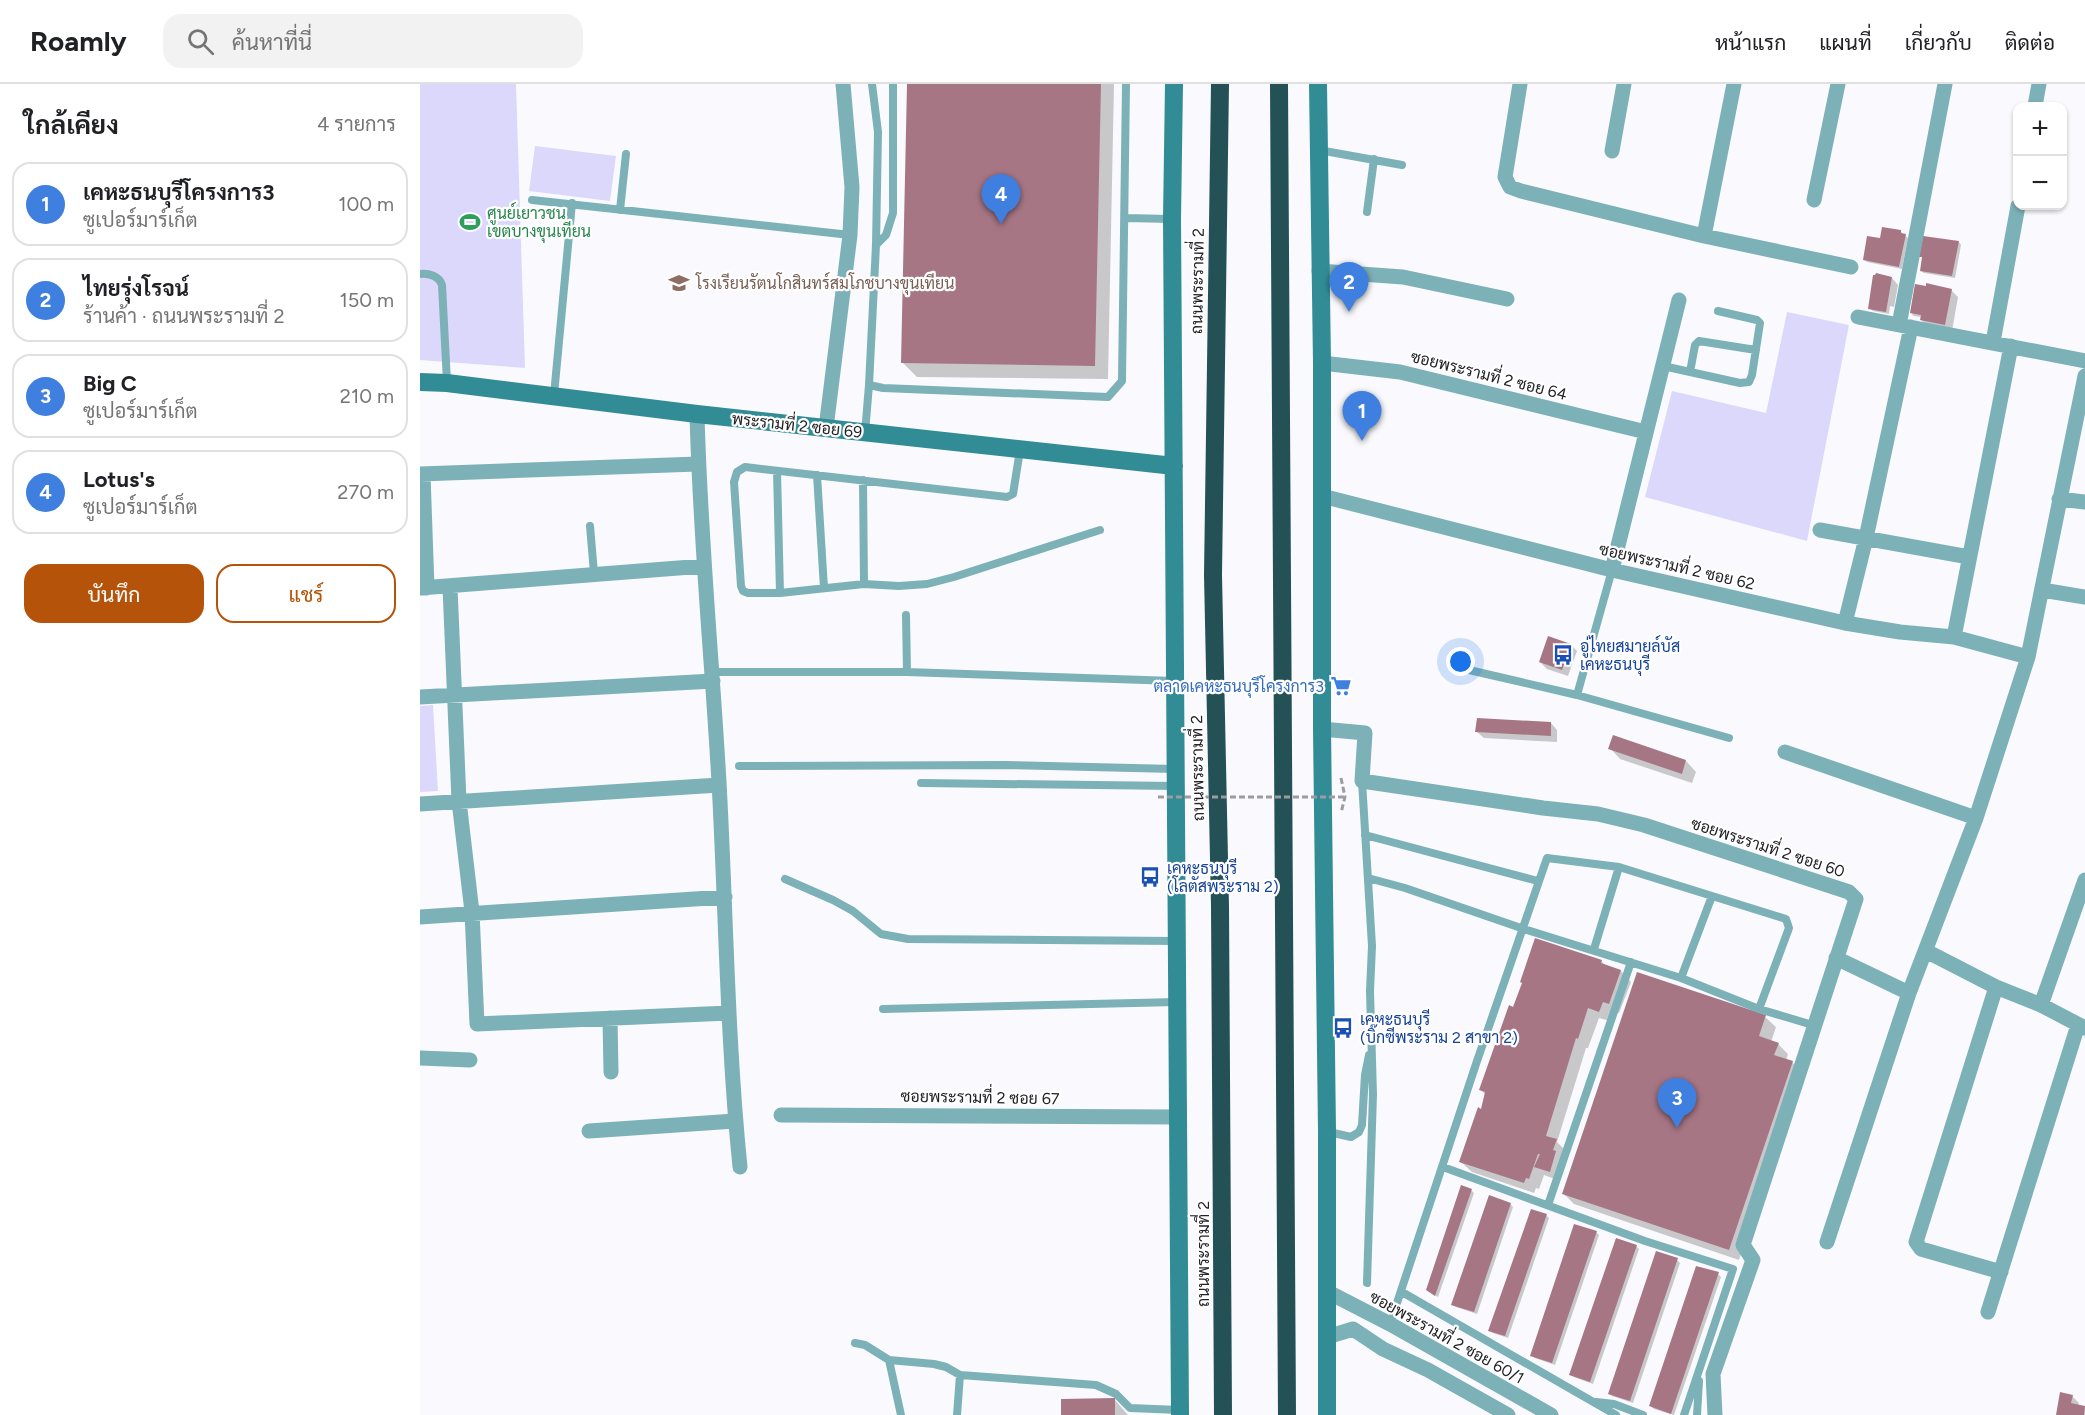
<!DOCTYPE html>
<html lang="th">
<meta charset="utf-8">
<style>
:root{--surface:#fff;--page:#f2f2f2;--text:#202124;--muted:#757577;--line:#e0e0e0;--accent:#b45309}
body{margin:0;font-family:Figtree,Sarabun,sans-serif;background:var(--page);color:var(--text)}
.controls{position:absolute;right:18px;top:18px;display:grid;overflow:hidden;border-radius:12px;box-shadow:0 2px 4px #0004}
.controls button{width:54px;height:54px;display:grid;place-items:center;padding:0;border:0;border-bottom:2px solid var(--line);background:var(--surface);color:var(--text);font:30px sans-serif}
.you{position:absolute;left:1041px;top:578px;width:21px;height:21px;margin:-15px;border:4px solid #fff;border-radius:50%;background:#1a73e8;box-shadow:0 0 0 9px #1a73e833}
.badge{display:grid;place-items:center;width:39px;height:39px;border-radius:50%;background:var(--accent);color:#fff;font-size:20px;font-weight:700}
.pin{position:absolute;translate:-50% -50px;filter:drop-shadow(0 2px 3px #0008)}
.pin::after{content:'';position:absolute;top:32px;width:21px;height:18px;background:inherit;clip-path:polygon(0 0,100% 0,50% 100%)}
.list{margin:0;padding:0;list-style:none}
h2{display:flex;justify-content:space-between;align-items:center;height:78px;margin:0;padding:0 24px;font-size:26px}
h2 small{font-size:20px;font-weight:400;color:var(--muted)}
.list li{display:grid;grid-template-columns:39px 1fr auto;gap:18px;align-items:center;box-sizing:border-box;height:84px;margin:0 12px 12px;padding:0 12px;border:2px solid var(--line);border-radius:18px}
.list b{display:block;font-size:22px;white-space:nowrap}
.list p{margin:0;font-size:20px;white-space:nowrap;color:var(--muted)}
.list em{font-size:20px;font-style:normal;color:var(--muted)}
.actions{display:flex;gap:12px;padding:18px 24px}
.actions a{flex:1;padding:14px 0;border:2px solid var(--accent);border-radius:18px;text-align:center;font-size:21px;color:var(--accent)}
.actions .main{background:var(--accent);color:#fff}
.icon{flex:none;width:33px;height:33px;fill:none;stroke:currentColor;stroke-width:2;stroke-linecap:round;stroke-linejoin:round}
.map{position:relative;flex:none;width:1665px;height:1331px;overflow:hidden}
header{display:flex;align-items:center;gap:36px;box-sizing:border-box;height:84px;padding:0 30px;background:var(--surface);border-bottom:2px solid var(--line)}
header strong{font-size:28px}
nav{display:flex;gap:33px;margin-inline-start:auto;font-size:21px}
.search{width:420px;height:54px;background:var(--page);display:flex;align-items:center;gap:15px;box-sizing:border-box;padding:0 21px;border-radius:18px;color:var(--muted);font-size:22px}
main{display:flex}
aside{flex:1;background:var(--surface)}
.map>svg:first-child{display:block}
</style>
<header>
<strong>Roamly</strong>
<div class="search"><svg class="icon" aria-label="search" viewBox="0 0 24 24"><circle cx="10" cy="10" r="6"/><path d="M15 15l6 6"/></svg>ค้นหาที่นี่</div>
<nav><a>หน้าแรก</a><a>แผนที่</a><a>เกี่ยวกับ</a><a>ติดต่อ</a></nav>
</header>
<main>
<aside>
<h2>ใกล้เคียง<small>4 รายการ</small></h2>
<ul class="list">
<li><span class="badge" style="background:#3f7fe0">1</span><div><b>เคหะธนบุรีโครงการ3</b><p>ซูเปอร์มาร์เก็ต</p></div><em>100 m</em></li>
<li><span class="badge" style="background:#3f7fe0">2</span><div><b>ไทยรุ่งโรจน์</b><p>ร้านค้า · ถนนพระรามที่ 2</p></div><em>150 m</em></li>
<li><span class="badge" style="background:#3f7fe0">3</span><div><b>Big C</b><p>ซูเปอร์มาร์เก็ต</p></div><em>210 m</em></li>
<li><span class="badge" style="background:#3f7fe0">4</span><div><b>Lotus's</b><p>ซูเปอร์มาร์เก็ต</p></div><em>270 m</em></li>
</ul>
<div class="actions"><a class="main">บันทึก</a><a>แชร์</a></div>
</aside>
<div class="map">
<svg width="1665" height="1331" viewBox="0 0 1665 1331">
<rect width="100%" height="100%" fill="#fafafe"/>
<path fill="#dbd8fc" d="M 0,0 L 96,0 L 105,284 L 0,276 Z
M 115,62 L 196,72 L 190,117 L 109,107 Z
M 1367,228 L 1429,241 L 1387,457 L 1225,413 L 1252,307 L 1346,329 Z
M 13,621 L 18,707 L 0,708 L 0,622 Z"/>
<path fill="#0003" d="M 488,0 L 694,0 L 688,295 L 497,293 L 483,279 Z
M 1481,148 L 1488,154 L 1482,185 L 1447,178 L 1444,175 Z
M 1539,158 L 1541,161 L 1535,194 L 1504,189 L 1501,187 L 1503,175 L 1501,172 Z
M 1472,194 L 1478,201 L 1474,223 L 1470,222 L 1469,230 L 1453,227 L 1450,224 Z
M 1531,206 L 1538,213 L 1532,247 L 1508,242 L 1501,236 L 1502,233 L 1494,232 L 1491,229 Z
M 1151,561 L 1157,567 L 1148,592 L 1127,585 L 1120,578 Z
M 1131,639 L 1137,646 L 1137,658 L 1064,654 L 1057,648 Z
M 1190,664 L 1266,677 L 1276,688 L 1272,699 L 1200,675 Z
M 1181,877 L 1187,883 L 1201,887 L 1211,898 L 1199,929 L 1193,927 L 1190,937 L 1179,934 L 1168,964 L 1166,964 L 1137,1058 L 1146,1067 L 1146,1079 L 1140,1097 L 1124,1091 L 1119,1105 L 1116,1104 L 1114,1109 L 1052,1088 L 1041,1078 L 1061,1027 L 1066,1011 L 1061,1006 L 1094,925 Z
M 1345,933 L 1356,943 L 1351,958 L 1358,960 L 1368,970 L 1366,976 L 1372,978 L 1382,989 L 1319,1176 L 1154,1120 L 1144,1110 Z
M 1051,1106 L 1054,1109 L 1018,1213 L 1011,1209 Z
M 1090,1120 L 1093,1123 L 1057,1230 L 1036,1223 L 1033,1221 Z
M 1126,1131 L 1129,1134 L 1088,1254 L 1073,1249 L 1070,1246 Z
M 1176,1148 L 1179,1151 L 1135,1281 L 1115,1274 L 1112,1271 Z
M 1216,1162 L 1219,1165 L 1173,1300 L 1154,1293 L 1151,1290 Z
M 1257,1176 L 1260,1179 L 1213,1319 L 1192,1312 L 1189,1309 Z
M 1298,1190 L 1301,1193 L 1254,1331 L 1234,1325 L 1231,1322 Z
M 1652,1312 L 1659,1319 L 1658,1322 L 1665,1324 L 1665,1331 L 1637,1331 Z
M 694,1315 L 708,1331 L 621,1331 L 642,1331 Z"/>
<path fill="#a77685" d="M 487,0 L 681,0 L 675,282 L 481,279 Z
M 1462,143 L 1481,146 L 1481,149 L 1486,150 L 1479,183 L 1443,176 L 1447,152 L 1460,154 Z
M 1503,152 L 1539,157 L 1532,192 L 1500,187 L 1502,173 L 1499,173 Z
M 1456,189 L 1472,193 L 1466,228 L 1448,225 L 1453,191 L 1455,191 Z
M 1506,199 L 1532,205 L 1525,241 L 1500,236 L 1501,231 L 1490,229 L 1495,200 L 1506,202 Z
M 1128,552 L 1151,560 L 1142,586 L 1119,578 Z
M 1057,634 L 1131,638 L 1131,652 L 1055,648 Z
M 1193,651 L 1266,676 L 1262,690 L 1188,665 Z
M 1115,854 L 1182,876 L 1181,879 L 1201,886 L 1189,920 L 1183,918 L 1179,928 L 1168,924 L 1158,955 L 1156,954 L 1126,1052 L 1137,1055 L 1133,1066 L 1136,1067 L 1130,1088 L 1114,1083 L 1120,1070 L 1118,1070 L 1109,1095 L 1106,1094 L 1104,1099 L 1039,1078 L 1058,1023 L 1061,1025 L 1065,1008 L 1059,1006 L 1089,921 L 1093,923 L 1102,899 L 1100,898 Z
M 1217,888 L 1346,931 L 1339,952 L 1359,959 L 1354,971 L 1373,977 L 1309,1166 L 1142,1110 Z
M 1041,1101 L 1052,1105 L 1015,1212 L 1006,1206 Z
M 1069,1111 L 1091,1119 L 1054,1228 L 1031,1221 Z
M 1111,1125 L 1127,1130 L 1085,1252 L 1068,1247 Z
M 1154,1140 L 1177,1147 L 1132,1279 L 1110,1272 Z
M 1196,1154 L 1217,1161 L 1170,1298 L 1149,1291 Z
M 1236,1167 L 1258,1174 L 1210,1317 L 1188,1310 Z
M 1276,1182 L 1299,1188 L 1251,1330 L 1229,1322 Z
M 1640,1308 L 1653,1311 L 1651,1319 L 1665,1322 L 1664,1331 L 1636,1331 Z
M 695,1314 L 695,1331 L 641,1331 L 641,1315 Z"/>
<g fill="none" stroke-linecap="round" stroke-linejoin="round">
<path stroke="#9c9ca0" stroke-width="3" stroke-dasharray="6 3" stroke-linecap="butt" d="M 921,694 L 925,713 L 921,729"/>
<path stroke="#7cb1b7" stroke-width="8" d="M 899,66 L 982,81
M 112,116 L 430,151
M 200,126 L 206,70
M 947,128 L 954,75
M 705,134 L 751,135
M 456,161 L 466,151 L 473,129 L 473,0
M 0,190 C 9,189 19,192 22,201 L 27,298
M 1243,282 L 1320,299 L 1329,298 L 1332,291 L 1340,239 L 1337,236 L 1298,227
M 1270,288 L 1275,261 L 1279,257 L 1336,266
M 449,301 L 463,304 L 688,313 L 702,297 L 706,0
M 134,311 L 152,119
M 445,349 L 449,301 L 456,161 L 458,48 L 452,0
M 600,366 L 593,410 L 587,413 L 325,383 L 317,388 L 314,398 L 321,502 L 323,507 L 328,509 L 360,509 L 444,500 L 479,502 L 507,500 L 534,493 L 680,446
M 357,387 L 360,509
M 397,391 L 404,504
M 443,396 L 444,500
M 170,442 L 174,489
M 486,531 L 487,588
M 1049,586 L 1157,611 L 1309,654
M 292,588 L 487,588 L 755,597
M 1157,611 L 1192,486
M 319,682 L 586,681 L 755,685
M 942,697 L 952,862 L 950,907 L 953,1010 L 947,1199
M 501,699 L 755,702
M 945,751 L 1118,797
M 948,794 L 985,804 L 1104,845 L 1261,894 L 1339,925 L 1396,942
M 365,795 L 413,816 L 433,827 L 461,850 L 488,855 L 756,857
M 1174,865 L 1199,783
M 1261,894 L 1292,812
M 463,925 L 757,918
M 909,1048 L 931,1053 L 939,1048 L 942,1041 L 945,991 L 949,971
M 1023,1083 L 1225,1157 L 1313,1185 L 1264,1331
M 1128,1121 L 1211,878
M 982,1208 L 1196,1331
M 970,1240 L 1056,980 L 1127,774 L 1199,783 L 1366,835 L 1369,844 L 1339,925
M 435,1259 L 445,1261 L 469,1276 L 514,1280 L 526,1283 L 540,1291 L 676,1301 L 696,1310 L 710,1324 L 759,1326
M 469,1276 L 481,1331
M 1176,1318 L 1194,1320 L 1223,1331
M 537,1331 L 540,1291
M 1277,1331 L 1279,1297"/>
<path stroke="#7cb1b7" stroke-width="15" d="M 1100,0 L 1085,93 L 1090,103 L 1101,107 L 1284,152 L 1431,183
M 1615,22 L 1619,0
M 1192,67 L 1204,0
M 1394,116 L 1418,0
M 1284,152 L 1314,0
M 899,187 L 983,193 L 1087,215
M 1438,233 L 1665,277
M 1479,241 L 1525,0
M 1573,258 L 1598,122
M 902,279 L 980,288 L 1226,348
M 277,330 C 280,453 292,575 299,698 C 306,826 307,955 320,1083
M 406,344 L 430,151 L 432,103 L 423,0
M 0,390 L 278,380
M 3,390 L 7,504
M 902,412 L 1192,486 L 1425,539 L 1480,548 L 1534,553 L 1608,573
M 1639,415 L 1665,418
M 1400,446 L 1549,473
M 1192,486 L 1259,216
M 30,503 L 39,717 L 52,828 L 57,940 L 309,929
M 0,504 L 284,482
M 1622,506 L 1665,513
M 1425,539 L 1446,454 L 1491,243
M 1534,553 L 1591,262
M 0,613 L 293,597
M 902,645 L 945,649 L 942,697 L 1123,724 L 1178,730 L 1224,741 L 1429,808 L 1436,815 L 1323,1161 L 1333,1176 L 1293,1290 L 1295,1331
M 1365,668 L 1556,734
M 0,720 L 299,701
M 0,833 L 305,813
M 1506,867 L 1576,903 L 1621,921 L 1665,944
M 1416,874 L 1489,909
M 1576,903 L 1496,1158 L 1501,1165 L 1581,1188
M 1621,921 L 1665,796
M 190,934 L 191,988
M 0,974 L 50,976
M 361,1031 L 758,1033
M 169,1047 L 315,1037
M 1407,1158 L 1489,909 L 1556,734 L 1608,573 L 1665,292
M 906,1207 L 970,1240 L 1131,1331
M 1568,1228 L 1658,941
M 907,1253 L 933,1245 L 963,1265 L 1008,1286 L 1088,1331"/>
<path stroke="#318c96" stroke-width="18" d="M 754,0 L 752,135 L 760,1331
M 898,0 L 902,279 L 902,645 L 907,1048 L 907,1331
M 0,298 L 27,299 L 277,330 L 754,382"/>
<path stroke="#245156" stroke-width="18" d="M 800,0 L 793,491 L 800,822 L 803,1331
M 859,0 L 867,1331"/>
<path stroke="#9c9ca0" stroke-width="3" stroke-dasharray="6 3" stroke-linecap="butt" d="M 738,713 L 925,713"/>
</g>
<defs>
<g id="stadium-bare" transform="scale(1.62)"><path d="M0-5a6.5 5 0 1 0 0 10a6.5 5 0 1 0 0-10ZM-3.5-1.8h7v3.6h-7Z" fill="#2e9e5b" stroke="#fff" stroke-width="2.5" paint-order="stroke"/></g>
<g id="school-bare" transform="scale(1.62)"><path d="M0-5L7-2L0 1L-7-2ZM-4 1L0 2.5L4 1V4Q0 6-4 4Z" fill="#8d6e63" stroke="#fff" stroke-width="2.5" paint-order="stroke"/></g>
<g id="bus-bare" transform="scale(1.62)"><path d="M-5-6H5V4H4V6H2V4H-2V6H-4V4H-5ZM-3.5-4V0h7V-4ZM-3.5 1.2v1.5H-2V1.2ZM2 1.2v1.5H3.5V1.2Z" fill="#1a4fb4" stroke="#fff" stroke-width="2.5" paint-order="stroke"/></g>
<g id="supermarket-bare" transform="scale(1.62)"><path d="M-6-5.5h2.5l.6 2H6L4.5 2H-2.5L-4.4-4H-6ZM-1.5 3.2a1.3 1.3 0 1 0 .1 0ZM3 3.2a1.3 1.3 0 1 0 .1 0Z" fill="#3f7fe0" stroke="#fff" stroke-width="2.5" paint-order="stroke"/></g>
</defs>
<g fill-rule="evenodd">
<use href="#stadium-bare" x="50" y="138"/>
<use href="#school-bare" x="259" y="199"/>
<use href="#bus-bare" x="1143" y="571"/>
<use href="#supermarket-bare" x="921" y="602"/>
<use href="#bus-bare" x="730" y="793"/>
<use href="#bus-bare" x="923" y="944"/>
</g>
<g text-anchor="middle" stroke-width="4.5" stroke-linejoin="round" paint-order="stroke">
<g font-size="16" fill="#27864d" stroke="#fff" text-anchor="start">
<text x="67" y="135">ศูนย์เยาวชน<tspan x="67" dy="18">เขตบางขุนเทียน</tspan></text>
</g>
<g font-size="16" fill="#232327" stroke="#fff">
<text transform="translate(777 197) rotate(-89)" y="6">ถนนพระรามที่ 2</text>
<text transform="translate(1069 291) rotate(14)" y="6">ซอยพระรามที่ 2 ซอย 64</text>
<text transform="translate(377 341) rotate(6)" y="6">พระรามที่ 2 ซอย 69</text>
<text transform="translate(1257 482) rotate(13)" y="6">ซอยพระรามที่ 2 ซอย 62</text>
<text transform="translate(777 684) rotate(-91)" y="6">ถนนพระรามที่ 2</text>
<text transform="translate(1348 763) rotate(18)" y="6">ซอยพระรามที่ 2 ซอย 60</text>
<text transform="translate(560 1013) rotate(1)" y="6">ซอยพระรามที่ 2 ซอย 67</text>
<text transform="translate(783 1170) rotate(-90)" y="6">ถนนพระรามที่ 2</text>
<text transform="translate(1027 1253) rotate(29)" y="6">ซอยพระรามที่ 2 ซอย 60/1</text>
</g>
<g font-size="16" fill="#785e54" stroke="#fff" text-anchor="start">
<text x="276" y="205">โรงเรียนรัตนโกสินทร์สมโภชบางขุนเทียน</text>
</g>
<g font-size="16" fill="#164399" stroke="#fff" text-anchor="start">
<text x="1160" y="568">อู่ไทยสมายล์บัส<tspan x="1160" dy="18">เคหะธนบุรี</tspan></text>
<text x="747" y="790">เคหะธนบุรี<tspan x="747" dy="18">(โลตัสพระราม 2)</tspan></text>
<text x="940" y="941">เคหะธนบุรี<tspan x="940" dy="18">(บิ๊กซีพระราม 2 สาขา 2)</tspan></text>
</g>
<g font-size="16" fill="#366cbe" stroke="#fff" text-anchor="end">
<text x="904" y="608">ตลาดเคหะธนบุรีโครงการ3</text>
</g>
</g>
</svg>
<div class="controls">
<button>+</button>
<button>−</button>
</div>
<div class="you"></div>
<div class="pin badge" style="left:942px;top:357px;background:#3f7fe0">1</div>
<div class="pin badge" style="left:929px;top:228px;background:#3f7fe0">2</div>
<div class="pin badge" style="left:1257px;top:1044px;background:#3f7fe0">3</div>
<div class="pin badge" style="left:581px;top:140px;background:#3f7fe0">4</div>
</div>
</main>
